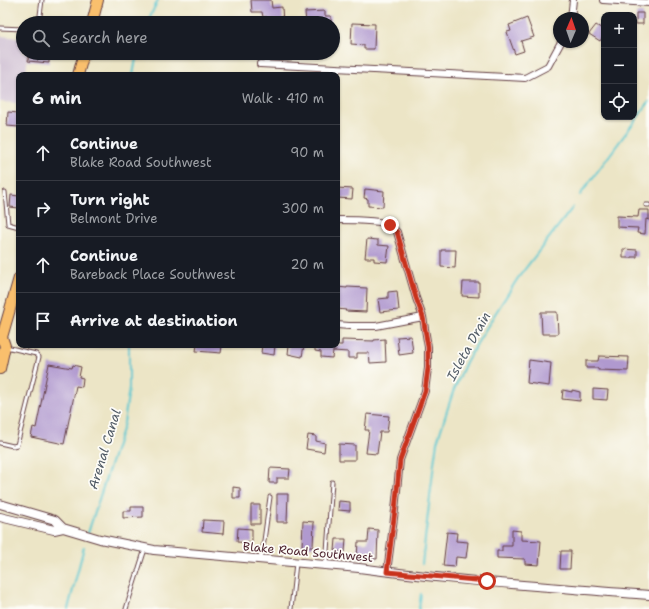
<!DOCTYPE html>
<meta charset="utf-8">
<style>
:root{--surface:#171b24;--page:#242831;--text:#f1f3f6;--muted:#9ea1a6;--line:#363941}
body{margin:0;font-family:"Shantell Sans",sans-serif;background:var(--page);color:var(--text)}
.controls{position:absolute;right:12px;top:12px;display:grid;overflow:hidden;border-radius:8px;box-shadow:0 1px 3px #0004}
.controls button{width:36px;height:36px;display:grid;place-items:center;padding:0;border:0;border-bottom:1px solid var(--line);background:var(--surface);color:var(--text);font:20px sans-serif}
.compass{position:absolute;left:553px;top:12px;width:36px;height:36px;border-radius:50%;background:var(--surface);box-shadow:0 1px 3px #0004;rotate:2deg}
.stop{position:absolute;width:12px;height:12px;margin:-9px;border:3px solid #c8321e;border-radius:50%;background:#fff}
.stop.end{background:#c8321e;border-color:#fff;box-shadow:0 1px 4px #0008}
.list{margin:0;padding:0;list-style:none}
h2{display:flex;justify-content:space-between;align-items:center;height:52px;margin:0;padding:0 16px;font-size:17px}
h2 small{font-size:13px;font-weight:400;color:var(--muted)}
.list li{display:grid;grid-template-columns:26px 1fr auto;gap:12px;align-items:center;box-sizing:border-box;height:56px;padding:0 16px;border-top:1px solid var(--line)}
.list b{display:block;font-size:15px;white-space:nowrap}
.list p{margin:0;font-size:13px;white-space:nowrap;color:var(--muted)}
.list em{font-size:13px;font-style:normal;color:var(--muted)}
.icon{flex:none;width:22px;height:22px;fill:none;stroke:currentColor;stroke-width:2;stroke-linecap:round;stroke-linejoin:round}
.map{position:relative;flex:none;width:649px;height:609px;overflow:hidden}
.search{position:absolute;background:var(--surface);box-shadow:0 1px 3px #0004;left:16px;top:16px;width:324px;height:44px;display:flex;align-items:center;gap:10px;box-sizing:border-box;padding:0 14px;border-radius:22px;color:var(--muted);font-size:15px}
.panel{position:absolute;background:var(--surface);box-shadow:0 1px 3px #0004;left:16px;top:72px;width:324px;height:276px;border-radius:8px}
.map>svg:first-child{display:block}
</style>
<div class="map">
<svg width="649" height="609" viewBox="0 0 649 609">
<rect width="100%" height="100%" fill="#fdfcf7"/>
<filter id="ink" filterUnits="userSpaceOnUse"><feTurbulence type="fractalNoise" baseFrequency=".025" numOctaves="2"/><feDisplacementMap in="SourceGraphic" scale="8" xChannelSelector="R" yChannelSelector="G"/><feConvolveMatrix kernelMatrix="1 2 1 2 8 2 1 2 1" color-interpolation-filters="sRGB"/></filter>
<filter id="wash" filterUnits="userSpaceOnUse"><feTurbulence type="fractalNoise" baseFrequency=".012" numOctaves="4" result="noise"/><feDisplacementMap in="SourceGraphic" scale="16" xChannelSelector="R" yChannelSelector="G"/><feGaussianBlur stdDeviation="0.9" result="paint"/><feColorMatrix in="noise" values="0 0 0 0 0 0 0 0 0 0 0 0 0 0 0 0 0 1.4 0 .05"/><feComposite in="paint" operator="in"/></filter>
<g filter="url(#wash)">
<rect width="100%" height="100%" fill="#ece5c6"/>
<path fill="#cebed2" d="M 0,36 L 23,38 L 23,53 L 28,53 L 26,75 L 19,75 L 19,103 L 0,102 Z"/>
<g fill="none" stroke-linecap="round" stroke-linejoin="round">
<path stroke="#5bc8d1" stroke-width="2" d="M 147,23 L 158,0
M 133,75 L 137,53
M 580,195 L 649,102
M 88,533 L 124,423 L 129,388 L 129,345
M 422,564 L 434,463 L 437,442 L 453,392 L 466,362 L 493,317 L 518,278 L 573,207
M 68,609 L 84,547
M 419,609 L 421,594"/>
</g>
<g id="blocks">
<path fill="#b099cf" d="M 251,0 L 271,0 L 272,8 L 282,7 L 283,23 L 267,23 L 267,17 L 263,17 L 262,12 L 252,12 Z
M 325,11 L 325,16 L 331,16 L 331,23 L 306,23 L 305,12 Z
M 636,13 L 643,13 L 643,24 L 636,24 Z
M 527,18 L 534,37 L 521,41 L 524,51 L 515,54 L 507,32 L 511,31 L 509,25 Z
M 352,23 L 375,24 L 374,49 L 364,49 L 364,45 L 351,44 Z
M 596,25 L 604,30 L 604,35 L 600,41 L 589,34 Z
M 29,53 L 49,53 L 49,63 L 28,61 Z
M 8,112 L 19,113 L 19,127 L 7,126 Z
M 337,188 L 353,189 L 352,199 L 337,198 Z
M 365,189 L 384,191 L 383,207 L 368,206 L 368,199 L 364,198 Z
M 11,195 L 19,196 L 19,208 L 10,207 Z
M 639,210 L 649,210 L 649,220 L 646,219 L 645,234 L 637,233 L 638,228 L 617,227 L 617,216 L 638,217 Z
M 367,239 L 378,240 L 378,245 L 389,246 L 387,262 L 374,261 L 374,258 L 365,258 Z
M 623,249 L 637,250 L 637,257 L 631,257 L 631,258 L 623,258 Z
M 441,250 L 456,250 L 455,268 L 441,267 Z
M 463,282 L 479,282 L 479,297 L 462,296 Z
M 337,287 L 347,288 L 347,287 L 367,288 L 366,312 L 345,311 L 346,310 L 337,309 Z
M 397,291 L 399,310 L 380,312 L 378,299 L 388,298 L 388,292 Z
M 541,312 L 557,312 L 558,334 L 542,334 Z
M 411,336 L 413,353 L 399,355 L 397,337 Z
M 385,339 L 386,362 L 370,363 L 369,353 L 357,353 L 357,358 L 348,358 L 348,352 L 333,351 L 332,358 L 321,357 L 321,352 L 315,351 L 315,345 L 342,345 L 342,340 L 374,341 L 374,340 Z
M 197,345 L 222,345 L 221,353 L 196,351 Z
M 262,345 L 275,345 L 274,355 L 261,353 Z
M 289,345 L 304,345 L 302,357 L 288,354 Z
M 599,356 L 629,357 L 628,371 L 598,370 L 598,368 L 586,368 L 586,361 L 598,361 Z
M 529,360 L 551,363 L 549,386 L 527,383 Z
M 49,364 L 72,368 L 73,365 L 81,367 L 79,377 L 83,378 L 82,387 L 76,386 L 64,444 L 31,437 L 33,427 L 36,428 Z
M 593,389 L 608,390 L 607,400 L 593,399 Z
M 563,390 L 572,392 L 572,390 L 580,392 L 580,401 L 562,399 Z
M 367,414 L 389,416 L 387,432 L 380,432 L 377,454 L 366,453 L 369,430 L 365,430 Z
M 308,435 L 316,436 L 316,441 L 325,443 L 324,452 L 306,449 Z
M 339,444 L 355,445 L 355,460 L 339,460 Z
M 270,468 L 290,469 L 289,478 L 277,478 L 277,483 L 269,483 Z
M 233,487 L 240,488 L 240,498 L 233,498 Z
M 277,494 L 288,494 L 287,522 L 277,522 Z
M 339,501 L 350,502 L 350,511 L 338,510 Z
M 251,505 L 260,505 L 260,524 L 251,524 Z
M 131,507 L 143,507 L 143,517 L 123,518 L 123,511 L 131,511 Z
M 203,520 L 224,521 L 223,534 L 202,532 Z
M 303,521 L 314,522 L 313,547 L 302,547 Z
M 238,528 L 252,529 L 252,543 L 237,542 Z
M 369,529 L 378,530 L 377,559 L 357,558 L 358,542 L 368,542 Z
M 512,530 L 521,531 L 521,540 L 541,541 L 539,565 L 525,564 L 525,559 L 497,558 L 497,551 L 502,551 L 502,546 L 512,546 Z
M 447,532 L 457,533 L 456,541 L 468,542 L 466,558 L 456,557 L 455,567 L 443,566 Z
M 336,539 L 346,539 L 345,552 L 335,551 Z
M 561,551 L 571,551 L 570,569 L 560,569 Z"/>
</g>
</g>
<g filter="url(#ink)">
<use href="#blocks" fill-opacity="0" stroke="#623d42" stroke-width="1"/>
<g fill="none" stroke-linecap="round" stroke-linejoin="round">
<g stroke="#623d42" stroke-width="5">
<path id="service" d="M 39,23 L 42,0
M 0,28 L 23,29
M 5,192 L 8,224 L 19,227
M 646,205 L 649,205
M 0,443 L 13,446 L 17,445 L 39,357 L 36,354 L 6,347
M 261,558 L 263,548 L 270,497
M 326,565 L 332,482
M 126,609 L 145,549
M 291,609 L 296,563"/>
</g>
<g stroke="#623d42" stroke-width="8">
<path id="minor" d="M 603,0 L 649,3
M 571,18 L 573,0
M 260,64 L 525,78 L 548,66 L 561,42
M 337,220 C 349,220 380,220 390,225 C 393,227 395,230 397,232 L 416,298 L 423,317 L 428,347 L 428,368 L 425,391 L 400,460 L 395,510 L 387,572
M 337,325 L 349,326 L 376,326 L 423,317"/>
</g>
<g stroke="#623d42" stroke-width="10">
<path id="tertiary" d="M 0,504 L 55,520 L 63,528
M 0,517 L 54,530 L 63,528 L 100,539 L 154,550 L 359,568 C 455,581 553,587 649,595"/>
</g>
<g stroke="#623d42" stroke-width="12">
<path id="primary" d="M 92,23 L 98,0
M 78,75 L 84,53
M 0,339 L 2,337 L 19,278
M 0,369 L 5,346 L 2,337"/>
</g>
<use href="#service" stroke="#fff" stroke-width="3"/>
<use href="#minor" stroke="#fff" stroke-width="6"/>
<use href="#tertiary" stroke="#fff" stroke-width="8"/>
<use href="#primary" stroke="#f9bf6d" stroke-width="10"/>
</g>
</g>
<g fill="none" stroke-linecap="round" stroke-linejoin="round" filter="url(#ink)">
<path stroke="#c8321e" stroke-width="5" d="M 390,225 L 397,232 L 416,298 L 423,317 L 428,347 L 428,368 L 425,391 L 400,460 L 395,510 L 387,572 L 487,581"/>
</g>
<g text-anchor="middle" stroke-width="3.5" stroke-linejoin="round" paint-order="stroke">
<g font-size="12" fill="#4a1f2b" stroke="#fdfcf7">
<text transform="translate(308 552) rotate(5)" y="4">Blake Road Southwest</text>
</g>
<g font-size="13" font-style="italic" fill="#505a65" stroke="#fdfcf7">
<text transform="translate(468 346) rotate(-61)" y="5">Isleta Drain</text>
<text transform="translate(104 449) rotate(-73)" y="5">Arenal Canal</text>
</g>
</g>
</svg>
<div class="controls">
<button>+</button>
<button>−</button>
<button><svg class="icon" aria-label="locate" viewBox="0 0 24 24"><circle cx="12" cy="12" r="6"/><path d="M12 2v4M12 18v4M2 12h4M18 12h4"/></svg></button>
</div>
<svg class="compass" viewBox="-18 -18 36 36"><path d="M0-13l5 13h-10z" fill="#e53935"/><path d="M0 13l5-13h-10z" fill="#9ea1a6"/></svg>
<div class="stop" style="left:487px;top:581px"></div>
<div class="stop end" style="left:390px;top:225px"></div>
<div class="search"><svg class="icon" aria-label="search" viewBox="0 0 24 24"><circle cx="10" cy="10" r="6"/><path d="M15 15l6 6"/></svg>Search here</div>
<section class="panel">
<h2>6 min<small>Walk · 410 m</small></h2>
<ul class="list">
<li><svg class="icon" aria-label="ahead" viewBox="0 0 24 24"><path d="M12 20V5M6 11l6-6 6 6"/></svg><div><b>Continue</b><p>Blake Road Southwest</p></div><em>90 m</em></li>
<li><svg class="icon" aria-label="right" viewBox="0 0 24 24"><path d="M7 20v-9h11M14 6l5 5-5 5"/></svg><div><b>Turn right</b><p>Belmont Drive</p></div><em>300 m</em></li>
<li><svg class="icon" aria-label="ahead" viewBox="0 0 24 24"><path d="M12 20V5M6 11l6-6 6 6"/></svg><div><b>Continue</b><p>Bareback Place Southwest</p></div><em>20 m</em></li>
<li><svg class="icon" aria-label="arrive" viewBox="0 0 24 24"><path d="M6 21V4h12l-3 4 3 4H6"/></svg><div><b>Arrive at destination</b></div></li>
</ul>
</section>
</div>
